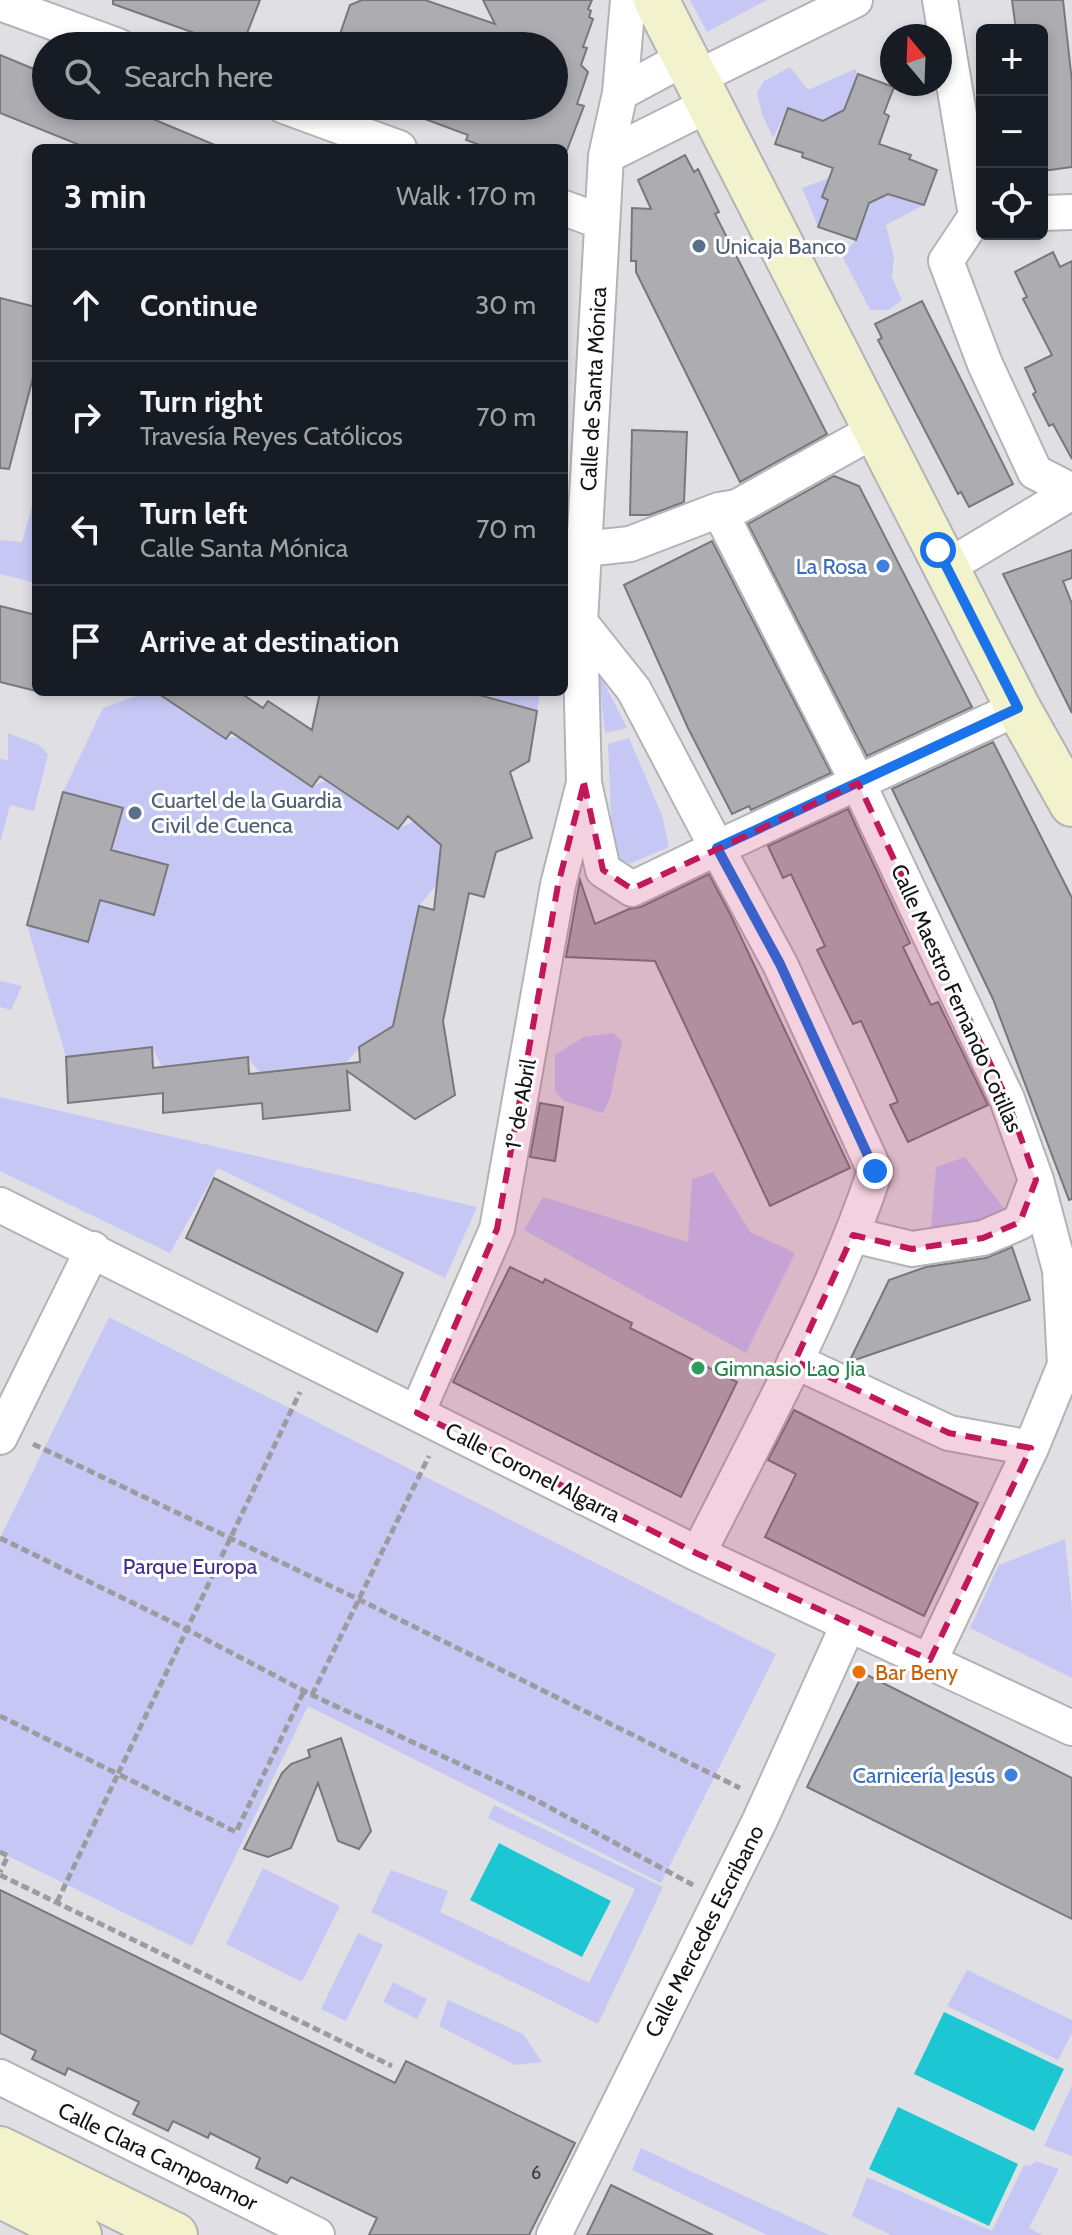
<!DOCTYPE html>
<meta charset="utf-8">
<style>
:root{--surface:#171b24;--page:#242831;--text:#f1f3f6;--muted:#9ea1a6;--line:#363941}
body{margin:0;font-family:Cabin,sans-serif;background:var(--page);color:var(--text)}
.controls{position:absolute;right:24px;top:24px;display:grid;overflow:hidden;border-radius:12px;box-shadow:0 4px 12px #0003}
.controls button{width:72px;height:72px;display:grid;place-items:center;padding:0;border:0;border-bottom:2px solid var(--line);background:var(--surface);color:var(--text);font:40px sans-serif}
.compass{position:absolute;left:880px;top:24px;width:72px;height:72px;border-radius:50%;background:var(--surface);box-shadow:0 4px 12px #0003;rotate:341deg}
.stop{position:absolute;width:24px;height:24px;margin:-18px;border:6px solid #1a73e8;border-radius:50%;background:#fff}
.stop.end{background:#1a73e8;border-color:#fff;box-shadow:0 2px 8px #0008}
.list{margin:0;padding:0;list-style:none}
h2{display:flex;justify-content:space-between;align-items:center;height:104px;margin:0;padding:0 32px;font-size:34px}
h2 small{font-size:26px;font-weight:400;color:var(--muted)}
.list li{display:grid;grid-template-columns:52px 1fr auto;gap:24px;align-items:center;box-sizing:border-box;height:112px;padding:0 32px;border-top:2px solid var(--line)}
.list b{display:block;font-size:30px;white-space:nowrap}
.list p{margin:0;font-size:26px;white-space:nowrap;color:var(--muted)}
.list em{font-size:26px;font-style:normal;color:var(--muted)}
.icon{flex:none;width:44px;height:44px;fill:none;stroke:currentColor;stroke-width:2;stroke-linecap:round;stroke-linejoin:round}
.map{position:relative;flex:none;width:1072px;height:2235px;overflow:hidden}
.search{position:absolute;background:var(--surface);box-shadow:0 4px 12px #0003;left:32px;top:32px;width:536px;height:88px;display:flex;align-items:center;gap:20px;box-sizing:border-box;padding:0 28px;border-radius:44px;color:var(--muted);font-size:30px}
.panel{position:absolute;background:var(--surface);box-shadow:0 4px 12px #0003;left:32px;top:144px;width:536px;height:552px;border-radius:12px}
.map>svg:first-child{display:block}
</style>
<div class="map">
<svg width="1072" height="2235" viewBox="0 0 1072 2235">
<rect width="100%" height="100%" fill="#e0e0e4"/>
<path fill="#c6c7f4" d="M 690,0 L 767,0 L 707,32 Z
M 790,67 L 808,90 L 855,69 L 858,74 L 844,110 L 823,121 L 788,108 L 773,138 L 762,114 L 757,93 L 764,81 Z
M 834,176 L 828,180 L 822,196 L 828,200 L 818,227 L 802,188 Z
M 888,194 L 924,205 L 886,225 L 894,257 L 892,278 L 902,300 L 888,310 L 870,310 L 842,256 L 856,240 L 869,203 Z
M 36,493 L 36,583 L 0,574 L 0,540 L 22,542 Z
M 598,671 L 627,728 L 605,733 Z
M 147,692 L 156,692 L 225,739 L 240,737 L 311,787 L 326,780 L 398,829 L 415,821 L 441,845 L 437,884 L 419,906 L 406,1019 L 360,1047 L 346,1063 L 260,1073 L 247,1057 L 162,1067 L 152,1047 L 66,1057 L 27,925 L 88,942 L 100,900 L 155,915 L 168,865 L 111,850 L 122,808 L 63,792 L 103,708 Z
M 474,692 L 540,692 L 537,711 Z
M 8,733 L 39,745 L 48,754 L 34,811 L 10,805 L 0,843 L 0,759 L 8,760 Z
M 629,738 L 662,815 L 669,847 L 629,864 L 616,858 L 612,838 L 608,744 Z
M 0,981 L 22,986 L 11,1010 L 0,1007 Z
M 613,1033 L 622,1041 L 610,1098 L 603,1113 L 564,1101 L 555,1091 L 555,1055 L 584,1037 Z
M 0,1097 L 477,1207 L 445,1278 L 218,1168 L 170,1253 L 0,1171 Z
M 965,1157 L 1009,1215 L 980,1228 L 931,1229 L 936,1167 Z
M 713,1172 L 750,1232 L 795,1253 L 746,1353 L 524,1230 L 543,1197 L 688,1242 L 692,1179 Z
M 109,1317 L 776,1654 L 661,1883 L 308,1706 L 192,1946 L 0,1852 L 0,1538 Z
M 1065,1539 L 1072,1608 L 1072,1678 L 970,1628 L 999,1565 Z
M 494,1805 L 663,1887 L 598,2024 L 371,1912 L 391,1870 L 448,1891 L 440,1912 L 589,1983 L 635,1889 L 488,1818 Z
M 263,1868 L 340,1906 L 302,1982 L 226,1944 Z
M 358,1933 L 383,1945 L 346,2021 L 321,2009 Z
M 967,1970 L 1072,2020 L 1072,2033 L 1058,2060 L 947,2006 Z
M 393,1982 L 427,1999 L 417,2019 L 383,2002 Z
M 448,2000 L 523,2034 L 542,2062 L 515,2065 L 439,2026 Z
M 1072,2085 L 1072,2156 L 1044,2146 Z
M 641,2148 L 829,2235 L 767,2235 L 632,2170 Z
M 1036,2161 L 1059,2169 L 1029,2228 L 1042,2235 L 891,2235 L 852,2216 L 867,2177 L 992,2231 L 1024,2165 L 1030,2166 Z"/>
<path fill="#1dc6d3" d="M 499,1843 L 611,1901 L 582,1957 L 470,1900 Z
M 944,2012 L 1064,2069 L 1034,2131 L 914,2074 Z
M 898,2107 L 1018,2164 L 989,2226 L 869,2169 Z"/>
<path fill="#adadb1" stroke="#78787c" stroke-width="2" d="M 113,0 L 260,0 L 242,46 L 231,46 L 113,4 Z
M 362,0 L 425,0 L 495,24 L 483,0 L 592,0 L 588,9 L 591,11 L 589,17 L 593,19 L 583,47 L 587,48 L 581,65 L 588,72 L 577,104 L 584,106 L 564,158 L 564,148 L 488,148 L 466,140 L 468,135 L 398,109 L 398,106 L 554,106 L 554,46 L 336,46 L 350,5 Z
M 1012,0 L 1063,0 L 1072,82 L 1072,167 L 1042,171 L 1042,30 L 1016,30 Z
M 0,55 L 46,74 L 46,106 L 122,106 L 222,148 L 87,148 L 0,113 Z
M 858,74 L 894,87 L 884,113 L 889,116 L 879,144 L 911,155 L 909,159 L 937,170 L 924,205 L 888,194 L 869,203 L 856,240 L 818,227 L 828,200 L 822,197 L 833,168 L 802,157 L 803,153 L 775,144 L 788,108 L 823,121 L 844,110 Z
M 685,155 L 694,172 L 698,169 L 719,212 L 715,214 L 827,434 L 740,482 L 636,272 L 636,261 L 631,261 L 632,208 L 651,209 L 638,180 Z
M 1053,252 L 1060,267 L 1072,261 L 1072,459 L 1053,424 L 1049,426 L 1033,394 L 1036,392 L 1025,368 L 1052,355 L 1023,299 L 1027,297 L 1015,272 Z
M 0,298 L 36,307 L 36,366 L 9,469 L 0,468 Z
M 922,301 L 1013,484 L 969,507 L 961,492 L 958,494 L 878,340 L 882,338 L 875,324 Z
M 632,430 L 687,432 L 684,502 L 649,515 L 630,515 Z
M 834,476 L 859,486 L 972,707 L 867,756 L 748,524 Z
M 712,541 L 831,773 L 751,810 L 749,806 L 732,814 L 688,728 L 624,585 Z
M 1072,550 L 1072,578 L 1063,581 L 1072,604 L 1072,713 L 1003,574 Z
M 0,606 L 36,615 L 36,691 L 0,682 Z
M 156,692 L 239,692 L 263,708 L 268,701 L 312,730 L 320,692 L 468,692 L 537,711 L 529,761 L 510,772 L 532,838 L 496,852 L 484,897 L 469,893 L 443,1021 L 455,1095 L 415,1119 L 347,1071 L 350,1110 L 263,1119 L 262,1103 L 163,1113 L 163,1093 L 68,1103 L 66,1057 L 152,1047 L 153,1068 L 248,1057 L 249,1074 L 360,1062 L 359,1047 L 393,1026 L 419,906 L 434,910 L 441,845 L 408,816 L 398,829 L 320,776 L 312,787 L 231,732 L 226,739 Z
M 993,742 L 1072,898 L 1072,1199 L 1069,1200 L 993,999 L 892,789 Z
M 63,792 L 123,808 L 111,850 L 168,865 L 154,915 L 100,900 L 88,942 L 27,925 Z
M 848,809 L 910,943 L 903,947 L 931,1005 L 938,1002 L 988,1105 L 908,1142 L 890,1105 L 898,1102 L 861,1021 L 853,1024 L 817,950 L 825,946 L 791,874 L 783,878 L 768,846 Z
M 709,874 L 731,916 L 850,1168 L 770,1206 L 655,961 L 566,957 L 580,880 L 595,924 L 629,909 L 641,907 Z
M 540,1103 L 563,1107 L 555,1161 L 530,1157 Z
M 214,1178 L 403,1273 L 377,1332 L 186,1238 Z
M 1012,1247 L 1030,1300 L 849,1362 L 889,1280 L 926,1267 L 986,1258 Z
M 510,1267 L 543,1283 L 545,1279 L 632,1323 L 630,1328 L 737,1382 L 681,1497 L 453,1382 Z
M 794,1410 L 978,1503 L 924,1616 L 765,1537 L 796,1474 L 768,1460 Z
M 863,1673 L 1072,1778 L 1072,1919 L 807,1787 Z
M 341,1738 L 371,1831 L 359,1849 L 338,1841 L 318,1783 L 291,1848 L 268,1857 L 244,1849 L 282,1773 L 291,1764 L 310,1757 L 308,1750 Z
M 0,1890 L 395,2083 L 406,2061 L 575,2143 L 529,2235 L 369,2235 L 377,2218 L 291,2177 L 287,2183 L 256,2168 L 260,2158 L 210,2133 L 208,2138 L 173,2121 L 168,2131 L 133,2114 L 139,2102 L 68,2068 L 65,2075 L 32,2059 L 36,2051 L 0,2033 Z
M 611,2185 L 713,2235 L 587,2235 Z"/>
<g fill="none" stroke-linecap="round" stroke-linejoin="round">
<g stroke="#b3b3b7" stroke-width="38">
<path id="street" d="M 940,0 L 976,216
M 0,3 L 118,46
M 696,78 L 855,0
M 620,93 L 685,58
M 284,106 L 399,148
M 606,156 L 710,104
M 564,208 L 602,222
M 1042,213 L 1072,212
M 982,216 L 976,216 L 946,261 L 985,364 L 1035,472 L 1072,491
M 719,510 L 858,783 L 1007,1099 L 1036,1180 L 1060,1270 L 1065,1365 L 1031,1448 L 930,1660
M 584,549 L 630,544 L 719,510 L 737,507 L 877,429
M 947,567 L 1072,492
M 580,622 L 634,690 L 717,848 L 632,889 L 603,870 L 584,783 Z
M 580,622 L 606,156 L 620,93 L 628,0
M 0,1205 L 698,1554 L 1072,1728
M 853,1235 L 912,1249 L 983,1238 L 1020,1222 L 1036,1180
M 795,1361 L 949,1433 L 1031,1448
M 417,1413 L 497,1229 L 558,885 L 584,783
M 0,1437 L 93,1249
M 698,1554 C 761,1429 830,1305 875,1171 L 780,964 L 717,848 L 1018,708
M 0,2077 L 317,2235
M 554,2235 L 760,1820 L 848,1625"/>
</g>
<g stroke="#b3b3b7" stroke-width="48">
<path id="secondary" d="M 656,0 L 1018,708 L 1072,804
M 0,2149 L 175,2235
M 0,2195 L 79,2235"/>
</g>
<path stroke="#9c9c9f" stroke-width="5" stroke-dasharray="8 4" stroke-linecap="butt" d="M 33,1444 L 358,1599 L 740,1788
M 0,1538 L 186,1629 L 312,1695 L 532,1798 L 693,1885
M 312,1695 L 429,1456
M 0,1716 L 118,1774 L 300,1392
M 0,1852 L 8,1856 L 0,1872
M 0,1875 L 392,2066
M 57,1902 L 118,1774 L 236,1832 L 304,1691"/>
<use href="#street" stroke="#fff" stroke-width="34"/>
<use href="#secondary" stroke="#f2f3cd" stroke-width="44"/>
</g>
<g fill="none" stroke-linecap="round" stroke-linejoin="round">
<path stroke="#1a73e8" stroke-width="10" d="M 875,1171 L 780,964 L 717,848 L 1018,708 L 938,550"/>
</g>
<path fill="#c2185b" fill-opacity="0.2" stroke="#c2185b" stroke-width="6" stroke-dasharray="16 10" stroke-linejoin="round" d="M 584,783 L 603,870 L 632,889 L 858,783 L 1007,1099 L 1036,1180 L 1020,1222 L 983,1238 L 912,1249 L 853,1235 L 795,1361 L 949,1433 L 1031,1448 L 930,1660 L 698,1554 L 417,1413 L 497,1229 L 558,885 Z"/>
<g fill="#5c6f8a" stroke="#fff" stroke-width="3">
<circle cx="699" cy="246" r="8"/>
<circle cx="135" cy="813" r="8"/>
</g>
<g fill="#3f7fe0" stroke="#fff" stroke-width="3">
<circle cx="883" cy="566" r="8"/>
<circle cx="1011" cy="1775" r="8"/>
</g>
<circle fill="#2e9e5b" stroke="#fff" stroke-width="3" cx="698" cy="1368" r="8"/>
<circle fill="#e8710a" stroke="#fff" stroke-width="3" cx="859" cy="1672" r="8"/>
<g text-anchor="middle" stroke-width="6" stroke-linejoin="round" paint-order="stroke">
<g font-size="18" fill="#3a3a3c">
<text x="536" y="2179">6</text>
</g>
<g font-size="22" fill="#4e5e75" stroke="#fff" text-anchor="start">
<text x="715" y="254">Unicaja Banco</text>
<text x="151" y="808">Cuartel de la Guardia<tspan x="151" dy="25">Civil de Cuenca</tspan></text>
</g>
<g font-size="22" fill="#141415" stroke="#fff">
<text transform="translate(593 389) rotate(-87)" y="8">Calle de Santa Mónica</text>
<text transform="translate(957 998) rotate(66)" y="8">Calle Maestro Fernando Cotillas</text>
<text transform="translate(520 1104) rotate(-80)" y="8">1º de Abril</text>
<text transform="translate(533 1472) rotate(27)" y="8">Calle Coronel Algarra</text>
<text transform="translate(704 1931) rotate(-63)" y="8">Calle Mercedes Escribano</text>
<text transform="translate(158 2156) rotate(26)" y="8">Calle Clara Campoamor</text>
</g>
<g font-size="22" fill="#366cbe" stroke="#fff" text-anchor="end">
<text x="867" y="574">La Rosa</text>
<text x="995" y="1783">Carnicería Jesús</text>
</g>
<g font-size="22" fill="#27864d" stroke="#fff" text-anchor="start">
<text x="714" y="1376">Gimnasio Lao Jia</text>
</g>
<g font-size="22" fill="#413093" stroke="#fff">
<text x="190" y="1574">Parque Europa</text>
</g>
<g font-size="22" fill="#c56008" stroke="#fff" text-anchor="start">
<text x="875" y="1680">Bar Beny</text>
</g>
</g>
</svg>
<div class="controls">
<button>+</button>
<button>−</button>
<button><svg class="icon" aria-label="locate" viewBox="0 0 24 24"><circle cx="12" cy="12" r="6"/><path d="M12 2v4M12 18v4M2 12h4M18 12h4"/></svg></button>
</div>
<svg class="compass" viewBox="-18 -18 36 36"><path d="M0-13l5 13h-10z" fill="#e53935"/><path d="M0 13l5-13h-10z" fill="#9ea1a6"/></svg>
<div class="stop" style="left:938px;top:550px"></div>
<div class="stop end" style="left:875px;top:1171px"></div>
<div class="search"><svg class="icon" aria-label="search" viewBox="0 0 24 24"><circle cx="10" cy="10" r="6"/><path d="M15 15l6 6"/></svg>Search here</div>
<section class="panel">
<h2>3 min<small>Walk · 170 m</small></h2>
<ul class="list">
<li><svg class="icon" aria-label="ahead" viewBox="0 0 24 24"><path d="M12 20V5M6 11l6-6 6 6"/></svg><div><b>Continue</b></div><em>30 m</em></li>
<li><svg class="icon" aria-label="right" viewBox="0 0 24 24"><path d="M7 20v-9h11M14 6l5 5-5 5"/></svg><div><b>Turn right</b><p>Travesía Reyes Católicos</p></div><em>70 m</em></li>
<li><svg class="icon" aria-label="left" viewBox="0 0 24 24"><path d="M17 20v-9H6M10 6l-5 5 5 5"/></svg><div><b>Turn left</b><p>Calle Santa Mónica</p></div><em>70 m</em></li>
<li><svg class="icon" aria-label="arrive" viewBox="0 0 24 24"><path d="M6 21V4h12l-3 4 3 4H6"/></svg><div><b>Arrive at destination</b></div></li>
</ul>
</section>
</div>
